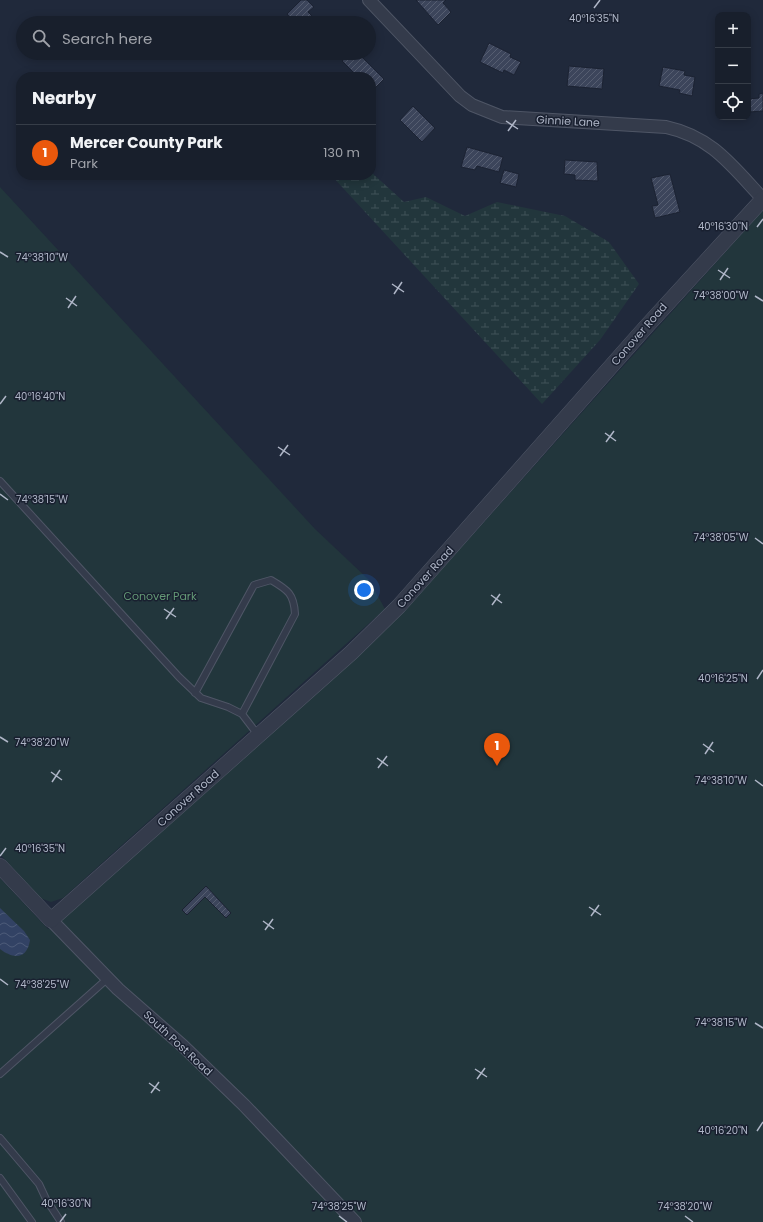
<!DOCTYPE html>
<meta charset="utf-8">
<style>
:root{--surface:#181f2c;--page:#212734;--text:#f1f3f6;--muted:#9fa2a9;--line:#363d48;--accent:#ea580c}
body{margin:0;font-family:Poppins,sans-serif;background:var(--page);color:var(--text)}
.controls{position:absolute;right:12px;top:12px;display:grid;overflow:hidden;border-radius:8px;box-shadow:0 2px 10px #0003}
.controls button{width:36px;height:36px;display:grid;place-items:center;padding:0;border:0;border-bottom:1px solid var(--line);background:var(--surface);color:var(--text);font:20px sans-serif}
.you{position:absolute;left:364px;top:590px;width:14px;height:14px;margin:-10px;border:3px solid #fff;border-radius:50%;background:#1a73e8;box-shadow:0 0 0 6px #1a73e833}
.badge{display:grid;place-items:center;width:26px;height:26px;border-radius:50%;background:var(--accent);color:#fff;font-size:13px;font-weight:700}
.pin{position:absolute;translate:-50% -33px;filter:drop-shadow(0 1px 2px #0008)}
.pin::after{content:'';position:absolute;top:21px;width:14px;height:12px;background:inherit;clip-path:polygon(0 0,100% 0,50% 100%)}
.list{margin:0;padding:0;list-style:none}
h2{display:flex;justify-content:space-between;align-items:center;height:52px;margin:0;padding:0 16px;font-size:17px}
h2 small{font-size:13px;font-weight:400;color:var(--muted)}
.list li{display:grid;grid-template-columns:26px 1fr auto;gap:12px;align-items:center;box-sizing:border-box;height:56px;padding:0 16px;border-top:1px solid var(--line)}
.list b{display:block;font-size:15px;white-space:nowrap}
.list p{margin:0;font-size:13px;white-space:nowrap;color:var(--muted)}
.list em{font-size:13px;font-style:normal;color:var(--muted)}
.icon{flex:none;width:22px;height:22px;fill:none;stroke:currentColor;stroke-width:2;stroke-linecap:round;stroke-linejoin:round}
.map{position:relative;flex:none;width:763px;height:1222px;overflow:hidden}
.search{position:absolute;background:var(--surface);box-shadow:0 2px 10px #0003;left:16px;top:16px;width:360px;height:44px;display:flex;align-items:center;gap:10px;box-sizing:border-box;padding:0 14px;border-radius:22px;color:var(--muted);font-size:15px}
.panel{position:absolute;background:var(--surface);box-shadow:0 2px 10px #0003;left:16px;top:72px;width:360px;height:108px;border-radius:16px}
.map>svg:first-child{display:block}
</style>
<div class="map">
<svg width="763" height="1222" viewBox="0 0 763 1222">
<defs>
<pattern id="wetland-marsh" width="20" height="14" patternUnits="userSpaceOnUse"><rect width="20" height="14" fill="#22363c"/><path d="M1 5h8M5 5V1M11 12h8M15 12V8" fill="none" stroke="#405157"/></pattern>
<pattern id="water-waves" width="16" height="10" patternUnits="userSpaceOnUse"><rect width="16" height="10" fill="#324264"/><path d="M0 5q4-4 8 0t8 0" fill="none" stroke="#4d5b79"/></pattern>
<pattern id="building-hatch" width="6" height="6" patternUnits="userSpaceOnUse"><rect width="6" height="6" fill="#3c455b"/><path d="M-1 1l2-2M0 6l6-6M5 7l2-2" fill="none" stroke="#565e71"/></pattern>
</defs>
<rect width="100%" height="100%" fill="#20293b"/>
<path fill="url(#wetland-marsh)" d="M 371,172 L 404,202 L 426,197 L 465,216 L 497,202 L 565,216 L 609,242 L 639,284 L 600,340 L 542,404 L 331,175 L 371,175 Z"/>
<path fill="#22363c" d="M 0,187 L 315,529 L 369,580 L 385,609 L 63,898 L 51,902 L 40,898 L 0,854 Z
M 763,210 L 763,1222 L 0,1222 L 0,878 L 48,929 L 70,912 L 468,540 Z"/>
<path fill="url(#water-waves)" d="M 0,908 L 24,931 L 30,940 C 27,960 13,959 0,949 Z"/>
<path fill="url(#building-hatch)" stroke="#1b2232" d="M 301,0 L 307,0 L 314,7 L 308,12 L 319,23 L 295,23 L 287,14 Z
M 416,0 L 446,0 L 443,3 L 451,12 L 438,25 Z
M 489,43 L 511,54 L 510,57 L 521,62 L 514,75 L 504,70 L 503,73 L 480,62 Z
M 358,53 L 384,79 L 373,90 L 371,87 L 371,77 L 358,77 L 342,61 L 350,54 L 353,58 Z
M 569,66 L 604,69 L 602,89 L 567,86 Z
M 663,67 L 685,71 L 684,75 L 695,77 L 692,96 L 679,93 L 680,90 L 659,86 Z
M 763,93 L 763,111 L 749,112 L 748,99 L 759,98 L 759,94 Z
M 413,106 L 435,128 L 422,142 L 400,120 Z
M 467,147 L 503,157 L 499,172 L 477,166 L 475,170 L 461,167 Z
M 565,160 L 597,162 L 598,181 L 575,180 L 575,175 L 564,174 Z
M 504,170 L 519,174 L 516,187 L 500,183 Z
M 670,174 L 680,212 L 655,218 L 652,206 L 658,205 L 651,178 Z
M 206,886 L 231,913 L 226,918 L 205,897 L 187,915 L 182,910 Z"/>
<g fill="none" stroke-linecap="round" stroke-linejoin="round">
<g stroke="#4f5666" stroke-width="8">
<path id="service" d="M 0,481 L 179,677 L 201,698 L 228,707 L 242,714 L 258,735
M 195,693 L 254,585 L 271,580 C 288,590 294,594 295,614 L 242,714
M 0,1074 L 107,979
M 0,1138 L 39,1184 L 46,1199 L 61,1222
M 0,1178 L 32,1222"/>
</g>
<g stroke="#4f5666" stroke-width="14">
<path id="minor" d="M 369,0 L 460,96 L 472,105 L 502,117 L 666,127 C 712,137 732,166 763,199
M 51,920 L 118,989 L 183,1046 L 244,1105 L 355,1222"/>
</g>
<g stroke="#4f5666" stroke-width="16">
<path id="tertiary" d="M 0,866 L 51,920 L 351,653 L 399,606 L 645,328 L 763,199"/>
</g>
<use href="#service" stroke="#343b4b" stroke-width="6"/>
<use href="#minor" stroke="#343b4b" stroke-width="12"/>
<use href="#tertiary" stroke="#343b4b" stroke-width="15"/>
</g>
<path fill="none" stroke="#afb6c7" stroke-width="1.5" d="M 594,8 L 600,0M 506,121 L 518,129M 508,131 L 516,120M 757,227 L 763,219M 0,252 L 8,257M 718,270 L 730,278M 720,280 L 728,268M 392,284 L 404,292M 394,294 L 402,282M 755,296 L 763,301M 66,298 L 77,306M 68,308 L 76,296M 0,404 L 6,396M 605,433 L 616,441M 606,442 L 614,431M 278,447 L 290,455M 280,456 L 288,445M 0,494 L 8,500M 755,538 L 763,544M 491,595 L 502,603M 492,605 L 500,594M 164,609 L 176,617M 166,619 L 174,608M 757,679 L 763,670M 0,737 L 8,742M 703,744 L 714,752M 705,754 L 713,742M 377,758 L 388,766M 378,768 L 387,756M 51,772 L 62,780M 755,780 L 763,786M 52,782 L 60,770M 0,856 L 6,848M 589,907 L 601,915M 591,916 L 599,905M 263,921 L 274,929M 265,930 L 273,919M 0,979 L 8,985M 755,1023 L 763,1028M 475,1069 L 487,1077M 477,1079 L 485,1068M 149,1083 L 160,1091M 151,1093 L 159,1082M 757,1131 L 763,1122M 339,1216 L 347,1222M 685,1216 L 693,1222M 60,1222 L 66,1214"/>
<g text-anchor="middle" stroke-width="3" stroke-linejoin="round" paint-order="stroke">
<g font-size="11" fill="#afb6c7" stroke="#192030">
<text transform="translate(568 121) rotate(3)" y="4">Ginnie Lane</text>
<text transform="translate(639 334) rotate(-49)" y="4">Conover Road</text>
<text transform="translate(425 577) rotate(-48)" y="4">Conover Road</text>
<text transform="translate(188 798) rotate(-42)" y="4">Conover Road</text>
<text transform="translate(178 1043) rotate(43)" y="4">South Post Road</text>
</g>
<g font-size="11" fill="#649a76" stroke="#192030">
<text x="160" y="600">Conover Park</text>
</g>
</g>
<g font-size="10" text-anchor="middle" fill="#afb6c7" stroke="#192030" stroke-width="3" stroke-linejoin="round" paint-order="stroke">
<text x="594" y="22">40°16'35"N</text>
<text x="723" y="230">40°16'30"N</text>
<text x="42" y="261">74°38'10"W</text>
<text x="721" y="299">74°38'00"W</text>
<text x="40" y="400">40°16'40"N</text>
<text x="42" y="503">74°38'15"W</text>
<text x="721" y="541">74°38'05"W</text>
<text x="723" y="682">40°16'25"N</text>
<text x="42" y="746">74°38'20"W</text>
<text x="721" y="784">74°38'10"W</text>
<text x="40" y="852">40°16'35"N</text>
<text x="42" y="988">74°38'25"W</text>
<text x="721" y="1026">74°38'15"W</text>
<text x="723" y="1134">40°16'20"N</text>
<text x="66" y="1207">40°16'30"N</text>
<text x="339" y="1210">74°38'25"W</text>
<text x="685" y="1210">74°38'20"W</text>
</g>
</svg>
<div class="controls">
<button>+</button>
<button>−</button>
<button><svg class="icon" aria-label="locate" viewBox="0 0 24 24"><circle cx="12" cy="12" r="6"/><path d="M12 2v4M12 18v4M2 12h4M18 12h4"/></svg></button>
</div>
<div class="you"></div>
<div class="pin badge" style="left:497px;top:766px">1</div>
<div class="search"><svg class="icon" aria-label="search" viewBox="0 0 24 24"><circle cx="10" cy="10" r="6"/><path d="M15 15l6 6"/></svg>Search here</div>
<section class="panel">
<h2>Nearby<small></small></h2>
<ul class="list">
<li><span class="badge">1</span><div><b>Mercer County Park</b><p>Park</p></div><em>130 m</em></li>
</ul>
</section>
</div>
